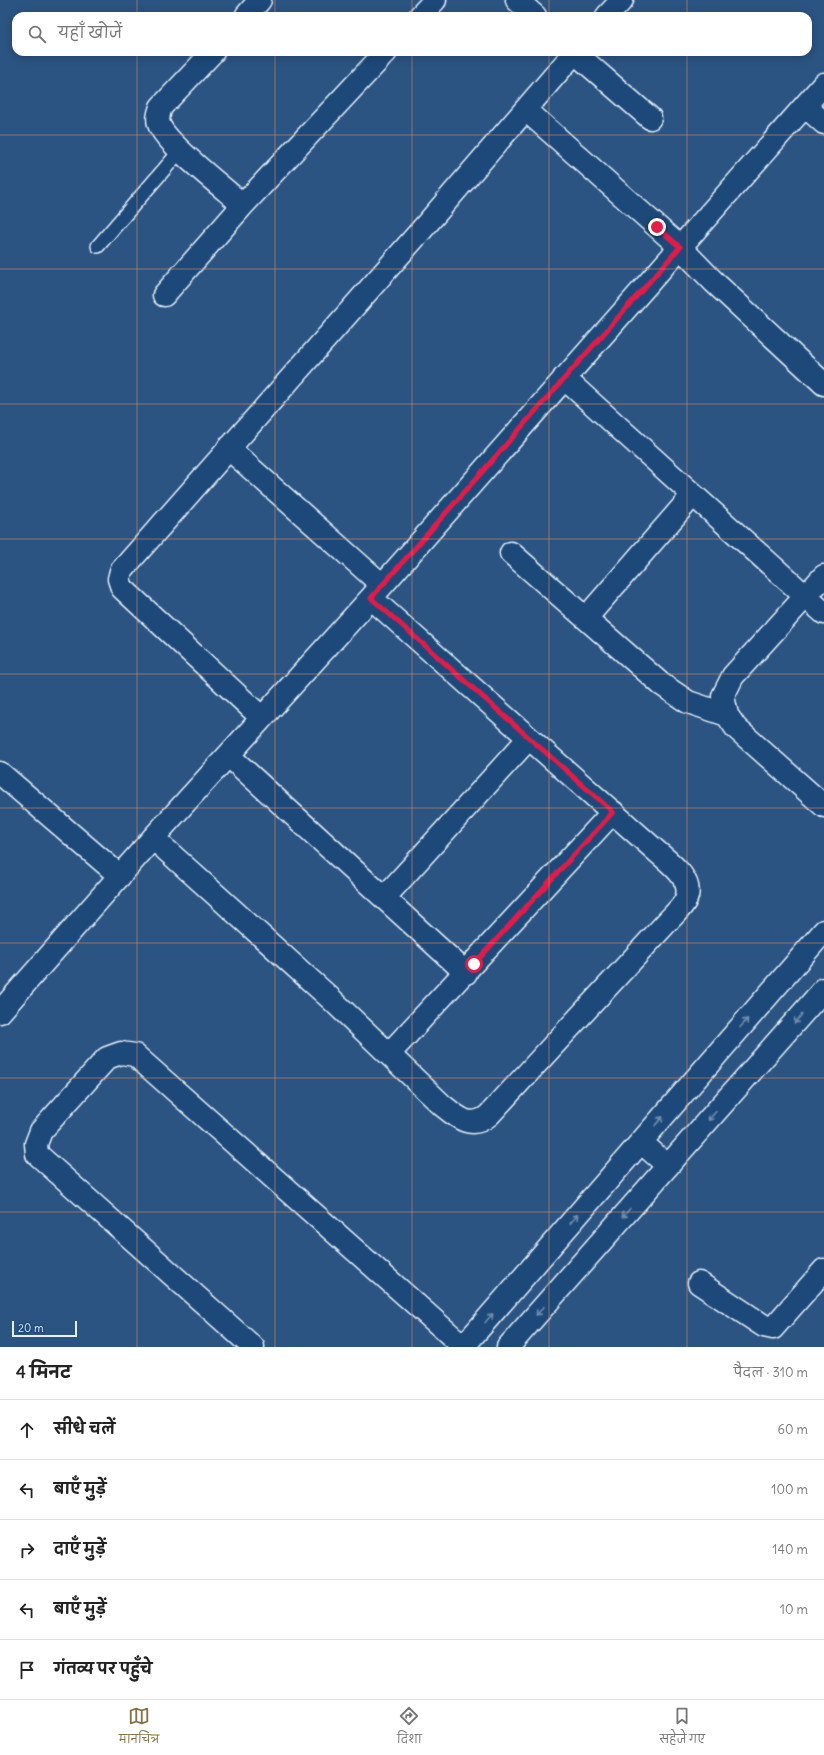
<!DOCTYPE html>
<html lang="hi">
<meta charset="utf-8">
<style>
:root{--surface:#fff;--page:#f6f6f6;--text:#222;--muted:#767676;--line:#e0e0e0;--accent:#857141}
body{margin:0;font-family:Delius,"Playpen Sans Deva",sans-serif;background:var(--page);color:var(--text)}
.scale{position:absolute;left:12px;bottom:10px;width:65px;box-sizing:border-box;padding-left:4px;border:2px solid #e8f1f8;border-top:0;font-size:11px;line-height:14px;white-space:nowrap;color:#e8f1f8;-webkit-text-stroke:3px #1f4a7a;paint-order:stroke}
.stop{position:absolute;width:12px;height:12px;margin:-9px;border:3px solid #e11d48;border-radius:50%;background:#fff}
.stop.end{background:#e11d48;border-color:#fff;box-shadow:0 1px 4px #0008}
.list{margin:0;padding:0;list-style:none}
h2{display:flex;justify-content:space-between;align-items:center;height:52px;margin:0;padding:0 16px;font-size:17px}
h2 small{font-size:13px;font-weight:400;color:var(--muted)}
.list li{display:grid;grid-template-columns:26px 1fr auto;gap:12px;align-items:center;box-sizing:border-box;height:60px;padding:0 16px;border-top:1px solid var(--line)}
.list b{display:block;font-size:15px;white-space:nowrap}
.list em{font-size:13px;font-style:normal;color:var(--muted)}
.icon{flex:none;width:22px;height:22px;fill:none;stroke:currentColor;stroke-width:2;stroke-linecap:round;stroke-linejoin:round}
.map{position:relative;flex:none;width:824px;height:1347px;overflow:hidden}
.search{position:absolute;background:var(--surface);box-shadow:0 2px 10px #0003;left:12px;right:12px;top:12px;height:44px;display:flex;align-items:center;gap:10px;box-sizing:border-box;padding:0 14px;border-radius:12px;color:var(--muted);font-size:15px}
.sheet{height:352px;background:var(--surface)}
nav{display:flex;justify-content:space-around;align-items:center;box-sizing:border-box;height:56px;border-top:1px solid var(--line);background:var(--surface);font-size:11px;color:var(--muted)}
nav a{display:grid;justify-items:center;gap:2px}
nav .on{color:var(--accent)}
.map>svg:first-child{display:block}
</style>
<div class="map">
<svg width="824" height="1347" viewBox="0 0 824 1347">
<rect width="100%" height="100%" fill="#2b5482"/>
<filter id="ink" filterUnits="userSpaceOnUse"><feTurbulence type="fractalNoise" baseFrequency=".025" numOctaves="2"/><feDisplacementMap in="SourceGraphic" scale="8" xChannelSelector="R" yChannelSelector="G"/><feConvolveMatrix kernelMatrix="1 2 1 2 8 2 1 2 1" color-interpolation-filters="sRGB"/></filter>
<g filter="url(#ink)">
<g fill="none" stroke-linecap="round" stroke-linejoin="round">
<g stroke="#e8f1f8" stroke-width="16">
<path id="lane" d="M 98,246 L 180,151"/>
</g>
<g stroke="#e8f1f8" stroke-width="25">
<path id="street" d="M 517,0 L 535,16
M 246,16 L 260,0
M 420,16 L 435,0
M 607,16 L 622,0
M 213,52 L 161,107 C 159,113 157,118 159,124 C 165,143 226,190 243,205
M 574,52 L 650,118
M 805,106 L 824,123
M 526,110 L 680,247 L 714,282 L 824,384
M 164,295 L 243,205 L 386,52
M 564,378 L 824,613
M 228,448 L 381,584
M 511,553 L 661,684 L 688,702 L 727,715
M 824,576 L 733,676 L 723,696 L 727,715 L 736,728 L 824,806
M 586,618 L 693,495
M 262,718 L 122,588 L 119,579 L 121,571 L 425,226 L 575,52
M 229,756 L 466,973
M 0,773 L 120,876
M 153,838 L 330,998 L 442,1105 C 458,1118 471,1130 489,1115 L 668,921 C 674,914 683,907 686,899 C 695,879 666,860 654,849 L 371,598
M 384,898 L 529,738
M 0,1012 L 153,838 L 371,598 L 824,84
M 389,1054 L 613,812
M 641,1142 L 668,1166
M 699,1283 L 764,1326 L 773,1328 L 824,1270
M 253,1347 L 37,1154 L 36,1144 L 41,1131 L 107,1058 L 121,1053 L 135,1055 L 464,1347
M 463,1347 L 824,931
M 508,1347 L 824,989"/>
</g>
<use href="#lane" stroke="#1f4a7a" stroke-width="13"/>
<use href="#street" stroke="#1f4a7a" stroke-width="22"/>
</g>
<defs><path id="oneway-shaft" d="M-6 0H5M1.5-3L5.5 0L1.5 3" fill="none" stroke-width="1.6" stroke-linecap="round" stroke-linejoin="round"/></defs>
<g stroke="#6f8dac">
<use href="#oneway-shaft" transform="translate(798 1019) rotate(131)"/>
<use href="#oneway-shaft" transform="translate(744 1023) rotate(-49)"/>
<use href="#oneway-shaft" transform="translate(712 1116) rotate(131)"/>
<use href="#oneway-shaft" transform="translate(659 1121) rotate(-49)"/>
<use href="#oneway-shaft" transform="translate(626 1213) rotate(132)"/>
<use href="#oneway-shaft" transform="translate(574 1219) rotate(-49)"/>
<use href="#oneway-shaft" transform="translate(540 1311) rotate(132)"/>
<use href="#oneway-shaft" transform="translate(489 1318) rotate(-49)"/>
</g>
</g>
<g fill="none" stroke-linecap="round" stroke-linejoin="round" filter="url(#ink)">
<path stroke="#e11d48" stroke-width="5" d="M 474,964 L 613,812 L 371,598 L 680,247 L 657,227"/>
</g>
<path fill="none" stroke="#e88e5f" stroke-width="1" stroke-opacity="0.55" d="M 137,0 L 137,16M 275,0 L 275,16M 412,0 L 412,16M 549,0 L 549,16M 687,0 L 687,16M 137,52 L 137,1347M 275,52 L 275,1347M 412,52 L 412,1347M 549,52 L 549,1347M 687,52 L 687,1347M 0,135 L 824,135M 0,269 L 824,269M 0,404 L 824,404M 0,539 L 824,539M 0,674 L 824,674M 0,808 L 824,808M 0,943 L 824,943M 0,1078 L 824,1078M 0,1212 L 824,1212"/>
</svg>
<div class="scale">20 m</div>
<div class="stop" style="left:474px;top:964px"></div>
<div class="stop end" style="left:657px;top:227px"></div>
<div class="search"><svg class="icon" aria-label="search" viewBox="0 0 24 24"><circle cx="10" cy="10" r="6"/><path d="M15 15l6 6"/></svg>यहाँ खोजें</div>
</div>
<section class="sheet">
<h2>4 मिनट<small>पैदल · 310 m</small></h2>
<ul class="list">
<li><svg class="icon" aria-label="ahead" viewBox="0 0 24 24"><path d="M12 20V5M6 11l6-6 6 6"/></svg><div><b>सीधे चलें</b></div><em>60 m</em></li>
<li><svg class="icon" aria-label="left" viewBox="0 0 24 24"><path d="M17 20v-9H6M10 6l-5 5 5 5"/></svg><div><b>बाएँ मुड़ें</b></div><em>100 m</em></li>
<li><svg class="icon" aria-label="right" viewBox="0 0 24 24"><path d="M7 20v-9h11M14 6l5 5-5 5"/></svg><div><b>दाएँ मुड़ें</b></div><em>140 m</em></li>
<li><svg class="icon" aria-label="left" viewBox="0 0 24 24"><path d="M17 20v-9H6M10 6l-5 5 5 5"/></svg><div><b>बाएँ मुड़ें</b></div><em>10 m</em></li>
<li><svg class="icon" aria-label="arrive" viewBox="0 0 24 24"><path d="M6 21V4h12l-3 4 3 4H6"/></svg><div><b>गंतव्य पर पहुँचे</b></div></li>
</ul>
</section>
<nav>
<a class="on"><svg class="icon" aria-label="map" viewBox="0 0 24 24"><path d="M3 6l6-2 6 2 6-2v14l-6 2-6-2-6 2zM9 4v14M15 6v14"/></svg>मानचित्र</a>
<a><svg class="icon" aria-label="directions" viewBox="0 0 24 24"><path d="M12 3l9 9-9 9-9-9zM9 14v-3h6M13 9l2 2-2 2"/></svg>दिशा</a>
<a><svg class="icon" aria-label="saved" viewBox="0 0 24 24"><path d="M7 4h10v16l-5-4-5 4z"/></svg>सहेजे गए</a>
</nav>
